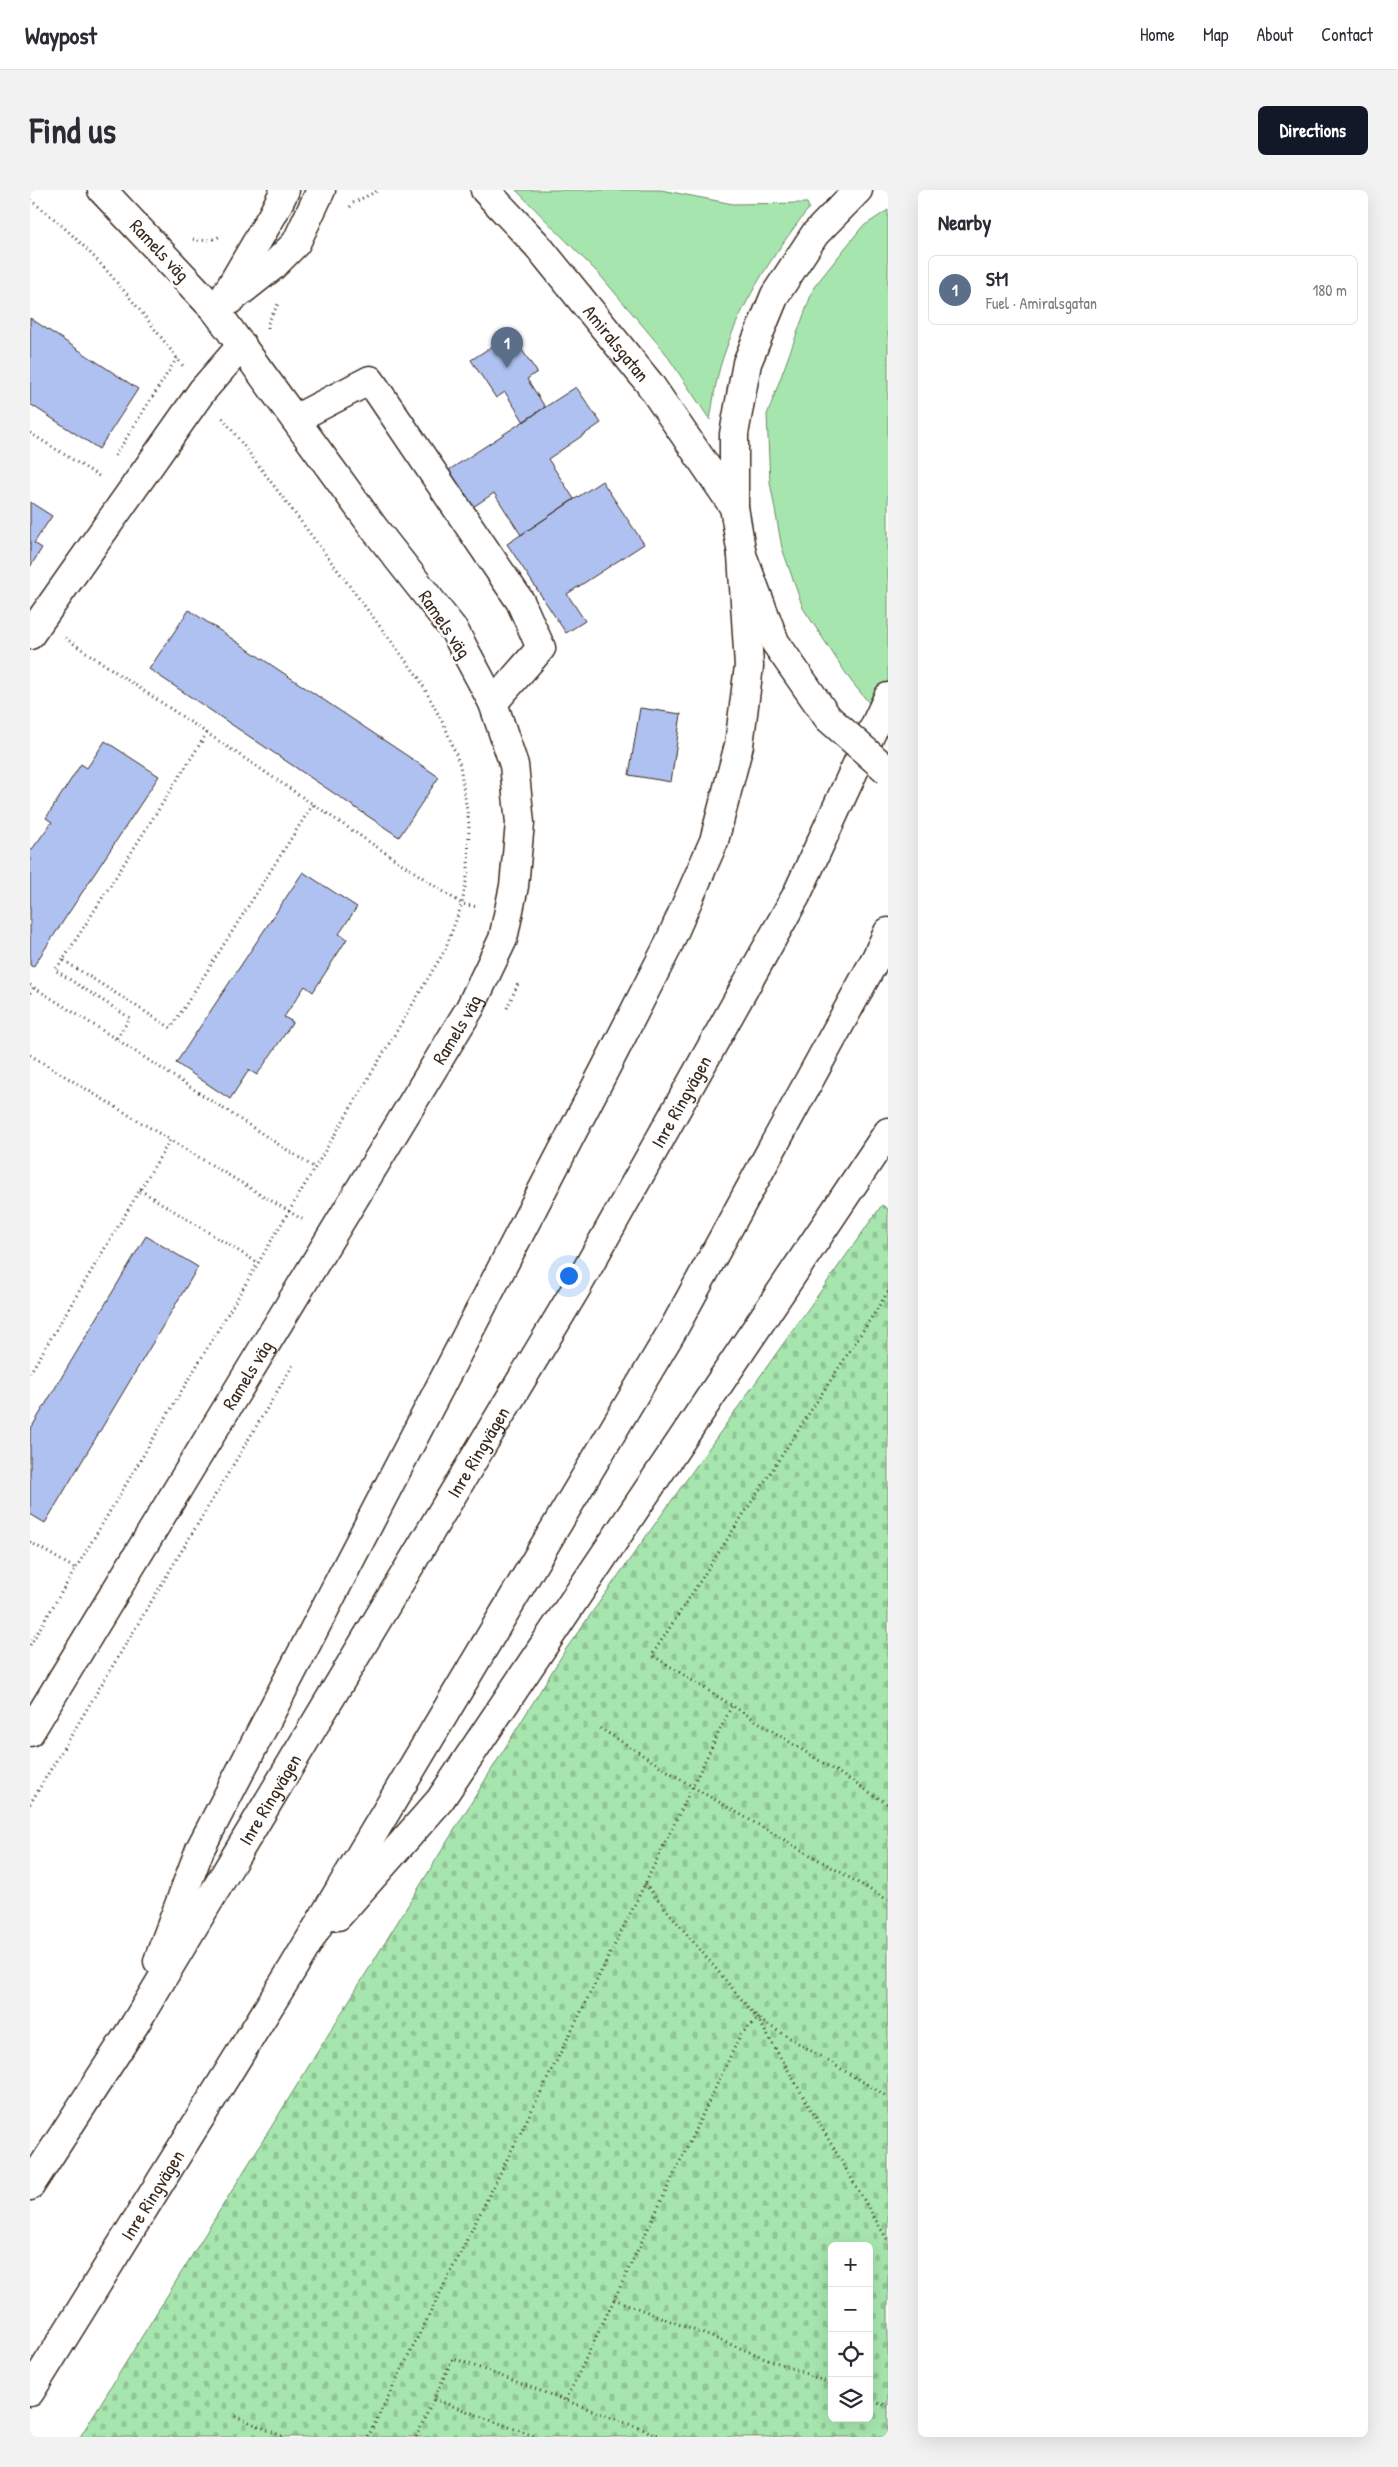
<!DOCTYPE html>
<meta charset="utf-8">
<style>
:root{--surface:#fff;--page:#f2f2f3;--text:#2b2b33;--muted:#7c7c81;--line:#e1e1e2;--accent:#111827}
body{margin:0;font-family:"Patrick Hand",sans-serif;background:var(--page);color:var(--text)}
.controls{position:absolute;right:15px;bottom:15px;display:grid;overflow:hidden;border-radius:8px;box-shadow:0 5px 20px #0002}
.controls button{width:45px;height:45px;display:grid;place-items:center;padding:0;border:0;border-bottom:1px solid var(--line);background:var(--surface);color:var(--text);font:25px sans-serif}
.you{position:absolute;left:538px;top:1085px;width:18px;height:18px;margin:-12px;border:4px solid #fff;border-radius:50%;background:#1a73e8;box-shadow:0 0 0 8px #1a73e833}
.badge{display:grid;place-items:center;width:32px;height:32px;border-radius:50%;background:var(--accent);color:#fff;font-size:16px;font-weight:700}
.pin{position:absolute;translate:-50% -41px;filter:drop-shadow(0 1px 2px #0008)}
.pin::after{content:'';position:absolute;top:26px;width:18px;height:15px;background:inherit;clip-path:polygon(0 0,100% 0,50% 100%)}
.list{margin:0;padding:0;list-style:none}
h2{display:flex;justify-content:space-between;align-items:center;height:65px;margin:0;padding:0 20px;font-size:21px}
h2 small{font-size:16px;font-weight:400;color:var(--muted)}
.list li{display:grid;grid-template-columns:32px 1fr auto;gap:15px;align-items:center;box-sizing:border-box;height:70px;margin:0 10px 10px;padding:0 10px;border:1px solid var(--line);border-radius:8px}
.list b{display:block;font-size:19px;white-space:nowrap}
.list p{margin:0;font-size:16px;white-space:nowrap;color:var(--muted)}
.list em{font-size:16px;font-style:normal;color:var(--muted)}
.icon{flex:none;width:28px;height:28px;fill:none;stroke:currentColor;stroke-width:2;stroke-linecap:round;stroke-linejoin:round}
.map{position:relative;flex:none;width:858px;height:2247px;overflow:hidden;border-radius:8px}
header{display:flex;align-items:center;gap:30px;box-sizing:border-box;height:70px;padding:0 25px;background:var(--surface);border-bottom:1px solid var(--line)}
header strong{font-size:24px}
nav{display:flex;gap:28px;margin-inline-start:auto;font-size:18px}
.intro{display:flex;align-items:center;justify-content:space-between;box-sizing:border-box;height:120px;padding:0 30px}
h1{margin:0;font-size:35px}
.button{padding:12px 22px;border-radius:8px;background:var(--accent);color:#fff;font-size:18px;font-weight:700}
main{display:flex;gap:30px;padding:0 30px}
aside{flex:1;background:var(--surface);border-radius:8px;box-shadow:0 5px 20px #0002}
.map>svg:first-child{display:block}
</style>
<header>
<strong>Waypost</strong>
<nav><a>Home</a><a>Map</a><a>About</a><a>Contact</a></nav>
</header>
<div class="intro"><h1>Find us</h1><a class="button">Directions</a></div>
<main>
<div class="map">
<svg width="858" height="2247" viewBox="0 0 858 2247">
<defs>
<pattern id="cemetery-stones" width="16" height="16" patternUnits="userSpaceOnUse" patternTransform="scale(1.25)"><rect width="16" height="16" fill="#a6e6ae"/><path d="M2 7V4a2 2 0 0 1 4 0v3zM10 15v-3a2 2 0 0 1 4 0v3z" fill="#90c595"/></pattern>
</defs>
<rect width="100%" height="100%" fill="#fff"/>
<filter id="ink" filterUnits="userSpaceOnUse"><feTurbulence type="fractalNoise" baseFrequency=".02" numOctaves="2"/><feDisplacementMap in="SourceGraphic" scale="10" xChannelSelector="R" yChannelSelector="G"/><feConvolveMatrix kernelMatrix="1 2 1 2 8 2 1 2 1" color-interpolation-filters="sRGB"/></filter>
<g filter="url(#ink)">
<path fill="#a6e6ae" stroke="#708866" d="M 486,0 L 631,0 L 703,14 L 777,13 L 779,18 C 741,67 708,117 690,177 C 685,194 683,213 680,230 L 634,161 L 569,84 Z
M 858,20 L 858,536 L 821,491 L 773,418 L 752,358 L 740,292 L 737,225 L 784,97 L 832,37 Z"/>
<path fill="url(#cemetery-stones)" stroke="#708866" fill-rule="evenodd" d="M 852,1015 L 858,1019 L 858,2247 L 50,2247 L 536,1459 ZM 802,2056 L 839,2056 L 839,2228 L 802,2228 Z"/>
<path fill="#afc1f1" stroke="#3b2a1e" d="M 0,128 L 108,199 L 69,259 L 0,214 Z
M 481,144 L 507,182 L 497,189 L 515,217 L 494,232 L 475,202 L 466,208 L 441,170 Z
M 546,197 L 571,233 L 518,269 L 544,309 L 491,345 L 464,303 L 443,317 L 419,280 Z
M 572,291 L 614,354 L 537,404 L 555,431 L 536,443 L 477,354 Z
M 0,312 L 22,326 L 4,353 L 12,358 L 0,377 Z
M 159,420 L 409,587 L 369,647 L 119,479 Z
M 610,518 L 651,524 L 641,592 L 599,585 Z
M 75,551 L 129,586 L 3,777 L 0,775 L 0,662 L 22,632 L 16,628 L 51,574 L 57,578 Z
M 273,682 L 327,717 L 309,744 L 317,749 L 283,802 L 275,796 L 254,827 L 263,832 L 227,885 L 219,880 L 200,909 L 146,873 Z
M 116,1046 L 168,1077 L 15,1333 L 0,1324 L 0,1240 Z"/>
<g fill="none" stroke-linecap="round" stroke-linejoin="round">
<g stroke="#3b2a1e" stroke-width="31">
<g id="minor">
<path d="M 194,108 L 243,24 L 255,0"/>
<path d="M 186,121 L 243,76 L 266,53 L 291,0"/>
<path d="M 265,229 L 340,190 L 490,411 L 511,458 L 463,513"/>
<path d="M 0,445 L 172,201 L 212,155"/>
<path id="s1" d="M 0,1542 L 440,818 L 473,749 L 484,696 L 490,633 L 484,575 L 463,513 L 424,440 L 344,338 L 186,121 L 72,0"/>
</g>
</g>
<g stroke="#3b2a1e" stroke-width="31">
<g id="major">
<path id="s2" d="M 455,0 L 507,55 L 619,193 L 704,317"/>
<path d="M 798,528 L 745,452 L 712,365 L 704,317 L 704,244 L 717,173 L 745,105 L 785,44 L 828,0"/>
</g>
</g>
<g stroke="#3b2a1e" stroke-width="31">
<g id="highway">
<path d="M 308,1726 L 410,1610 L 858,942"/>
<path d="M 128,1771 L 170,1659 L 572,885 L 637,758 L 684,651 L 709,555 L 719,476 L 712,365"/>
<path id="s3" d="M 0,1996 L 105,1834 L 547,1097 L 766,706 L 858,507"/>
<path id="s4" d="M 0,2202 L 263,1778 L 644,1138 L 846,768 L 858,742"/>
</g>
</g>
<path stroke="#3b2a1e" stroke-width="3" stroke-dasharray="1 4" stroke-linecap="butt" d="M 0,10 C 61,54 108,117 153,176
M 320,17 L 323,13 L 349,0
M 163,49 C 171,52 185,50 192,45
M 238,138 L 238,133 L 248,114
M 0,243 L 72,288
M 85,266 L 147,168
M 35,448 L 432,714 L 448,717
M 177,543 L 33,770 L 141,838 L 283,614
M 33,770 L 25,780 L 100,828 L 86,849 L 285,978
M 0,795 L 86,849
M 0,803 L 4,797
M 477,818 L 488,794
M 0,865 L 140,950
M 110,1000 L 228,1073
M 858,1102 L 622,1465 L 858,1614
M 0,1183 L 140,950 L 275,1031
M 0,1352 L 46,1379
M 0,1455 L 415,760 L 432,714 L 438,681 L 439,634 L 430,575 L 416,539 L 389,488 L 192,227
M 570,1538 L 663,1597 L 858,1710
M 0,1614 L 263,1175
M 615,1694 L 728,1829 L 858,2051
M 584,2109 L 802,2194
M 404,2209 L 506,2247
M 839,2209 L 858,2216
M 536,2210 L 711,1844 L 728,1829 L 858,1907
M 205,2226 L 254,2247
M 338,2247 L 615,1694 L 702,1515
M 386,2247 L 423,2168 L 633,2247"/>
<use href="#minor" stroke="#fff" stroke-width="28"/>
<use href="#major" stroke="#fff" stroke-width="28"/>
<use href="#highway" stroke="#fff" stroke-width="28"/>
<g stroke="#3b2a1e" stroke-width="31" stroke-linecap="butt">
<path id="major-bridge" d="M 798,528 L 858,581"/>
</g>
<use href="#major-bridge" stroke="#fff" stroke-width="28"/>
</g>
</g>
<g text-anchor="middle" stroke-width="5" stroke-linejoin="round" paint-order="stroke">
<g font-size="19" fill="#3b2a1e" stroke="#fff">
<text transform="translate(130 60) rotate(47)" y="7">Ramels väg</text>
<text dy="7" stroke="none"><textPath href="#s2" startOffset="202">Amiralsgatan</textPath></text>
<text transform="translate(415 434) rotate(56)" y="7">Ramels väg</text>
<text dy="7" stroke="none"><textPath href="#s1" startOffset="822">Ramels väg</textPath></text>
<text dy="7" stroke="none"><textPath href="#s3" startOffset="1265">Inre Ringvägen</textPath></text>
<text dy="7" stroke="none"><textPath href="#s1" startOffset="418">Ramels väg</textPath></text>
<text dy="7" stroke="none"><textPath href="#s3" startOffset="860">Inre Ringvägen</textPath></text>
<text dy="7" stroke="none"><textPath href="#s3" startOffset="455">Inre Ringvägen</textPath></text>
<text dy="7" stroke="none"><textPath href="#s4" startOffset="232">Inre Ringvägen</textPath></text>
</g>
</g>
</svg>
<div class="controls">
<button>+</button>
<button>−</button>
<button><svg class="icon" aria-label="locate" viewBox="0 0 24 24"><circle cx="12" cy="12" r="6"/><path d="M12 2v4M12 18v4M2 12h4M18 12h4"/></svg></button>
<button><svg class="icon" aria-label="layers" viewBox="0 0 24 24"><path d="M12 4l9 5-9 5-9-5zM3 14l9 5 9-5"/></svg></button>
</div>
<div class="you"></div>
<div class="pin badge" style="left:477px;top:178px;background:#5c6f8a">1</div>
</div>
<aside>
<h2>Nearby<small></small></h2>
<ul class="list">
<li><span class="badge" style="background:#5c6f8a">1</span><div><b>St1</b><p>Fuel · Amiralsgatan</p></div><em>180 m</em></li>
</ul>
</aside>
</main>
